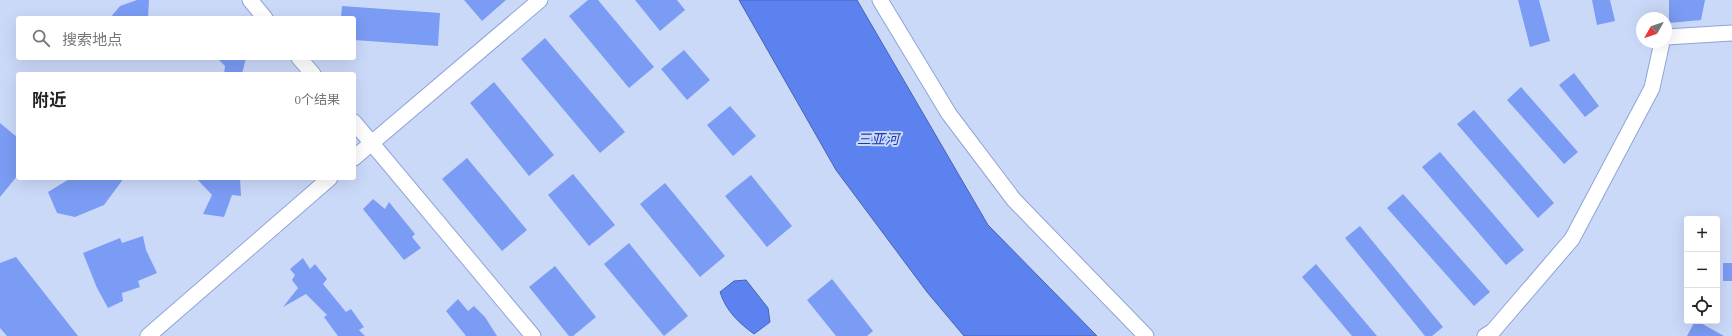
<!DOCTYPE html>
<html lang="zh">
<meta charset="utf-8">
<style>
:root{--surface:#fff;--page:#f2f2f2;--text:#222;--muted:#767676;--line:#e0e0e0}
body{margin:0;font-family:"Times New Roman","Noto Sans SC",serif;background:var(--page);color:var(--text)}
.controls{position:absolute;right:12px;bottom:12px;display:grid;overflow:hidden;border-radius:4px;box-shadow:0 4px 16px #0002}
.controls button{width:36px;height:36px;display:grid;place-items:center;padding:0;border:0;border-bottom:1px solid var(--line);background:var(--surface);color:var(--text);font:20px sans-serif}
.compass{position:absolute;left:1636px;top:12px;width:36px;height:36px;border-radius:50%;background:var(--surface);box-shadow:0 4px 16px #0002;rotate:230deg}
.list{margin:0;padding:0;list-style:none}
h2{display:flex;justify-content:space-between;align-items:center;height:52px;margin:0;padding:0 16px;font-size:17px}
h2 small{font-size:13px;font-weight:400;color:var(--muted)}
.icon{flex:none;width:22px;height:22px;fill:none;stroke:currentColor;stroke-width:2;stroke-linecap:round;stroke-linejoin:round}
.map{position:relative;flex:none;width:1732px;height:336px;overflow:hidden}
.search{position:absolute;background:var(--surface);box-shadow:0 4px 16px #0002;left:16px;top:16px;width:340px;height:44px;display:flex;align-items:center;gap:10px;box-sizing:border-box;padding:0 14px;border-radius:4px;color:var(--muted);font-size:15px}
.panel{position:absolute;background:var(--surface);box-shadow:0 4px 16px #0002;left:16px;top:72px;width:340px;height:108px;border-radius:4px}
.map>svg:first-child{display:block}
</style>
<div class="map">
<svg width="1732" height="336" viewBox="0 0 1732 336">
<rect width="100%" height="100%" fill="#cbd9f9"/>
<path fill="#5c82ef" stroke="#4663b5" d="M 739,0 L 857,0 L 988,225 L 1097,336 L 964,336 L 927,292 L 836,170 Z
M 746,280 L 768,308 L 770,322 L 754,334 C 739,323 726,311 720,292 L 734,281 Z"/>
<path fill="#7b9cf4" d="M 137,0 L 149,0 L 148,18 L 110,18 L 120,6 Z
M 464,0 L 506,0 L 482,21 Z
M 588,0 L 598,0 L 654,67 L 629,88 L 569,16 Z
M 635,0 L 677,0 L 685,10 L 660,31 Z
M 1518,0 L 1539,0 L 1550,41 L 1530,47 Z
M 1592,0 L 1610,0 L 1615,21 L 1597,25 Z
M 1669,0 L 1705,0 L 1701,20 L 1669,23 Z
M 342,6 L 440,13 L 438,46 L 354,40 L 354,18 L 341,18 Z
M 545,38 L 625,132 L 600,153 L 521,59 Z
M 684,50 L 710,80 L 687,100 L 661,69 Z
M 217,58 L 246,58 L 242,74 L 224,74 L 225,66 Z
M 1574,73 L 1599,106 L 1585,117 L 1559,85 Z
M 494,82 L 554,155 L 529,176 L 470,103 Z
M 1521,87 L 1578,152 L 1564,164 L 1507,100 Z
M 730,106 L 756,136 L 733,156 L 707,125 Z
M 1474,110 L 1554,203 L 1538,218 L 1457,124 Z
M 0,123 L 18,138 L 18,175 L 0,197 Z
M 1440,152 L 1524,250 L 1506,265 L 1422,167 Z
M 467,158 L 527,230 L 502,251 L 442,179 Z
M 573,174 L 615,225 L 589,246 L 548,195 Z
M 751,175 L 792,226 L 767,247 L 725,196 Z
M 71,178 L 124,178 L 104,205 L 75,217 L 57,213 L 48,192 Z
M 196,178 L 240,178 L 241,196 L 232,195 L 224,217 L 203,214 L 212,195 Z
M 665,183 L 725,256 L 700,277 L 640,204 Z
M 1403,194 L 1490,292 L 1474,306 L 1387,208 Z
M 373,199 L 385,209 L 389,202 L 415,234 L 412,237 L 421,248 L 404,260 L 363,209 Z
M 1360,226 L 1443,327 L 1432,336 L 1425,336 L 1345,238 Z
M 143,236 L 146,250 L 157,273 L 138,281 L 140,287 L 122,293 L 123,301 L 108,308 L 97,288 L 83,253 L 120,238 L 122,243 Z
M 629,243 L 688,316 L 664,336 L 604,264 Z
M 16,257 L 78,336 L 7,336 L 0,328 L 0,263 Z
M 303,258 L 310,269 L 315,264 L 327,279 L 323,284 L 346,312 L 351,309 L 364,327 L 359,330 L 365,336 L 338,336 L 324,317 L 327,315 L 306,294 L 283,307 L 298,288 L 292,280 L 295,275 L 290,269 Z
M 1723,263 L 1732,263 L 1732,281 L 1723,281 Z
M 1316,264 L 1377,336 L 1352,336 L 1302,277 Z
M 555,266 L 596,317 L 573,336 L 569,336 L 529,287 Z
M 832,279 L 873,331 L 867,336 L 836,336 L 807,300 Z
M 458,299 L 468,311 L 474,306 L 485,317 L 497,336 L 466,336 L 446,311 Z
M 1695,321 L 1697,321 L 1724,336 L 1687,336 Z"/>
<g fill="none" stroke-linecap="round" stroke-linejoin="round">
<g stroke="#8fa4d7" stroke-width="17">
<path id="minor" d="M 250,0 L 265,18
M 880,0 L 949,114 L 1014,200 L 1146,336
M 1666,37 L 1732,33
M 299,58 L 313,74
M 354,122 L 533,336
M 354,158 L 540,0
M 148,336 L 330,178
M 1485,336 L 1493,331 L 1572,239 L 1652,88 L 1662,42"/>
</g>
<use href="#minor" stroke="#fff" stroke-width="15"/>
</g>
<g text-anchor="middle" stroke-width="4" stroke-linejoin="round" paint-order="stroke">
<g font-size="14" font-style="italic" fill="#1e37b5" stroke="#cbd9f9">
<text x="878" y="144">三亚河</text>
</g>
</g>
</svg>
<div class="controls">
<button>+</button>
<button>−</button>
<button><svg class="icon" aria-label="locate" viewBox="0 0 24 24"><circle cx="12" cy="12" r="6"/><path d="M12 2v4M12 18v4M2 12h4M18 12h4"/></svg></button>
</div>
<svg class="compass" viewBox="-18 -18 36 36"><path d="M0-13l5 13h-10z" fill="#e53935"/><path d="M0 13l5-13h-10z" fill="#767676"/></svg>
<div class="search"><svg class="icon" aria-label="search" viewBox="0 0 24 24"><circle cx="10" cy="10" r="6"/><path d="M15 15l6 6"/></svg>搜索地点</div>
<section class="panel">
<h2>附近<small>0个结果</small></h2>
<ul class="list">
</ul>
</section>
</div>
